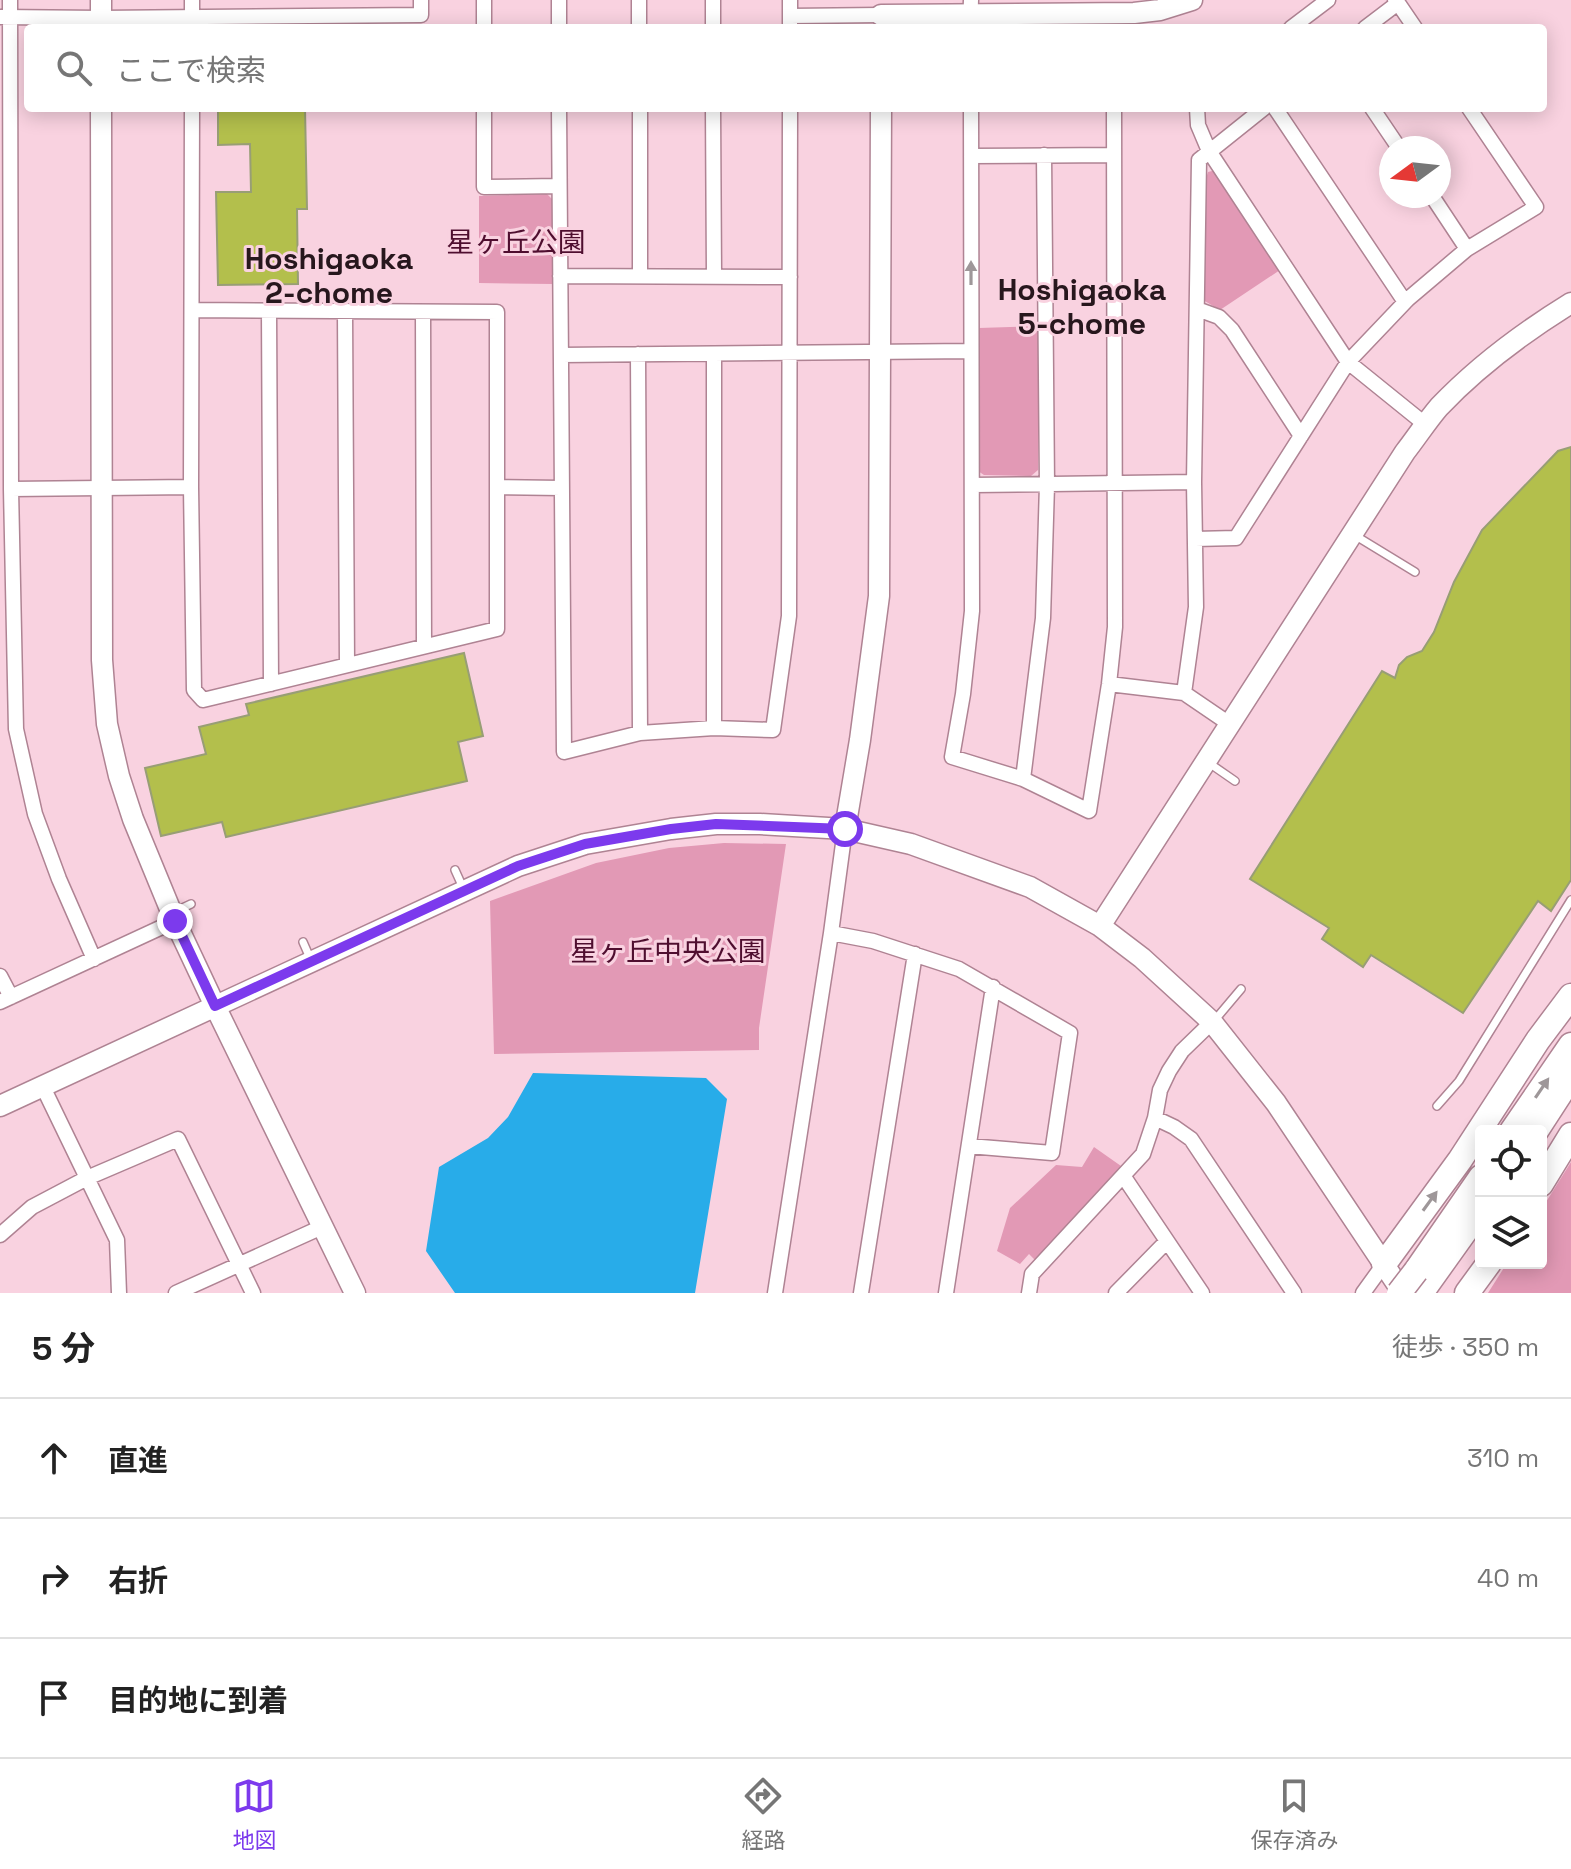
<!DOCTYPE html>
<html lang="ja">
<meta charset="utf-8">
<style>
:root{--surface:#fff;--page:#f2f2f2;--text:#222;--muted:#767676;--line:#e0e0e0;--accent:#7c3aed}
body{margin:0;font-family:"Space Grotesk","Noto Sans JP",sans-serif;background:var(--page);color:var(--text)}
.controls{position:absolute;right:24px;bottom:24px;display:grid;overflow:hidden;border-radius:8px;box-shadow:0 4px 20px #0003}
.controls button{width:72px;height:72px;display:grid;place-items:center;padding:0;border:0;border-bottom:2px solid var(--line);background:var(--surface);color:var(--text);font:40px sans-serif}
.compass{position:absolute;left:1379px;top:136px;width:72px;height:72px;border-radius:50%;background:var(--surface);box-shadow:0 4px 20px #0003;rotate:255deg}
.stop{position:absolute;width:24px;height:24px;margin:-18px;border:6px solid #7c3aed;border-radius:50%;background:#fff}
.stop.end{background:#7c3aed;border-color:#fff;box-shadow:0 2px 8px #0008}
.list{margin:0;padding:0;list-style:none}
h2{display:flex;justify-content:space-between;align-items:center;height:104px;margin:0;padding:0 32px;font-size:34px}
h2 small{font-size:26px;font-weight:400;color:var(--muted)}
.list li{display:grid;grid-template-columns:52px 1fr auto;gap:24px;align-items:center;box-sizing:border-box;height:120px;padding:0 32px;border-top:2px solid var(--line)}
.list b{display:block;font-size:30px;white-space:nowrap}
.list em{font-size:26px;font-style:normal;color:var(--muted)}
.icon{flex:none;width:44px;height:44px;fill:none;stroke:currentColor;stroke-width:2;stroke-linecap:round;stroke-linejoin:round}
.map{position:relative;flex:none;width:1571px;height:1293px;overflow:hidden}
.search{position:absolute;background:var(--surface);box-shadow:0 4px 20px #0003;left:24px;right:24px;top:24px;height:88px;display:flex;align-items:center;gap:20px;box-sizing:border-box;padding:0 28px;border-radius:8px;color:var(--muted);font-size:30px}
.sheet{height:464px;background:var(--surface)}
nav{display:flex;justify-content:space-around;align-items:center;box-sizing:border-box;height:112px;border-top:2px solid var(--line);background:var(--surface);font-size:22px;color:var(--muted)}
nav a{display:grid;justify-items:center;gap:4px}
nav .on{color:var(--accent)}
.map>svg:first-child{display:block}
</style>
<div class="map">
<svg width="1571" height="1293" viewBox="0 0 1571 1293">
<rect width="100%" height="100%" fill="#f9d2e0"/>
<path fill="#e299b5" d="M 1216,170 L 1280,270 L 1220,310 L 1203,300 L 1204,185 L 1208,172 Z
M 547,194 L 553,200 L 553,284 L 479,283 L 479,196 Z
M 1038,326 L 1038,470 L 1031,476 L 984,475 L 978,471 L 979,328 Z
M 724,843 L 786,844 L 759,1028 L 759,1050 L 494,1054 L 490,901 L 596,863 L 669,848 Z
M 1094,1147 L 1121,1166 L 1115,1178 L 1036,1261 L 1029,1254 L 1020,1264 L 997,1251 L 1010,1208 L 1056,1165 L 1082,1167 Z
M 1571,1162 L 1571,1293 L 1488,1293 L 1507,1263 L 1541,1263 L 1541,1210 Z"/>
<path fill="#28ace9" d="M 533,1073 L 706,1078 L 727,1099 L 695,1293 L 455,1293 L 426,1251 L 439,1167 L 488,1138 L 508,1117 Z"/>
<path fill="#b3bf4c" stroke="#989e75" stroke-width="2" d="M 218,108 L 305,108 L 307,209 L 297,209 L 298,284 L 218,285 L 216,192 L 251,192 L 250,144 L 218,145 Z
M 1571,447 L 1571,880 L 1551,911 L 1538,901 L 1463,1013 L 1371,955 L 1363,967 L 1322,939 L 1329,928 L 1250,879 L 1382,671 L 1395,678 L 1399,665 L 1407,657 L 1422,651 L 1434,632 L 1454,582 L 1482,530 L 1558,451 Z
M 464,653 L 483,736 L 458,742 L 467,781 L 226,837 L 222,822 L 161,836 L 145,768 L 206,754 L 199,727 L 249,715 L 246,704 Z"/>
<g fill="none" stroke-linecap="round" stroke-linejoin="round">
<g stroke="#af8393" stroke-width="10">
<path id="lane" d="M 1356,536 L 1415,572
M 1209,763 L 1235,781
M 455,870 L 464,890
M 174,912 L 191,904
M 303,942 L 310,958
M 1214,1021 L 1241,989
M 1437,1106 L 1459,1081 L 1571,900"/>
</g>
<g stroke="#af8393" stroke-width="17">
<path id="street" d="M 10,0 L 11,489 L 16,729 L 35,814 L 59,879 L 94,959
M 192,0 L 192,28
M 639,0 L 639,28
M 713,0 L 713,28
M 790,0 L 790,28
M 1398,3 L 1415,28
M 790,16 L 881,15
M 0,17 L 101,18 L 421,15 L 421,0
M 484,28 L 484,0
M 559,28 L 559,0
M 970,28 L 971,0
M 1291,28 L 1328,0
M 1365,28 L 1398,3 L 1395,0
M 484,108 L 484,187 L 559,186
M 559,108 L 564,752 L 640,733 L 714,728 L 773,730 L 789,616 L 790,108
M 640,108 L 640,276
M 713,108 L 714,275
M 971,108 L 972,611 L 963,694 L 952,757 L 1023,779 L 1089,811 L 1109,684 L 1115,627 L 1114,108
M 1197,108 L 1198,125 L 1209,151 L 1348,362 L 1426,425
M 1275,108 L 1405,302
M 1372,108 L 1399,148
M 971,156 L 1114,155
M 1432,196 L 1467,249
M 560,276 L 790,277
M 1197,309 L 1219,317 L 1232,330 L 1301,436
M 192,310 L 497,312 L 497,629 L 203,700 L 194,690 L 191,487 L 192,108
M 269,311 L 271,684
M 423,312 L 424,646
M 345,313 L 347,665
M 638,354 L 640,733
M 714,354 L 714,728
M 561,355 L 971,351
M 973,485 L 1194,482
M 498,487 L 561,488
M 11,489 L 191,487
M 1195,539 L 1236,538 L 1348,362 L 1408,299 L 1467,249 L 1536,207 L 1469,108
M 1109,684 L 1184,693 L 1231,725
M 1184,693 L 1196,607 L 1194,482 L 1199,160 L 1264,108
M 1023,779 L 1043,618 L 1047,485 L 1044,155
M 831,933 L 873,941 L 959,969 L 1070,1033 L 1052,1153 L 969,1146
M 0,976 L 11,997
M 0,1002 L 175,921
M 43,1087 L 117,1240 L 119,1293
M 1155,1118 L 1174,1127 L 1191,1139 L 1294,1293
M 1124,1177 L 1202,1293
M 0,1235 L 32,1207 L 87,1178 L 178,1139 L 253,1293
M 176,1293 L 322,1227
M 775,1293 L 831,933 L 845,829
M 861,1293 L 915,954
M 946,1293 L 993,987
M 1029,1293 L 1032,1274 L 1143,1154 L 1155,1118 L 1160,1090 L 1169,1071 L 1182,1051 L 1212,1022
M 1116,1293 L 1167,1241
M 1363,1293 L 1384,1264"/>
</g>
<g stroke="#af8393" stroke-width="23">
<path id="secondary" d="M 101,0 L 101,28
M 881,15 L 1134,13 L 1160,10 L 1192,0
M 101,108 L 102,660 L 107,724 L 119,776 L 133,819 L 175,921 L 215,1006 L 355,1293
M 845,829 L 860,740 L 879,596 L 881,108
M 1100,926 L 1405,452 C 1416,438 1427,421 1439,407 C 1477,367 1524,332 1571,303
M 0,1106 L 518,866 L 585,844 L 671,829 L 716,824 L 760,824 L 845,829 L 911,844 L 1030,887 L 1100,926 L 1142,958 L 1212,1022 L 1276,1103 L 1403,1293"/>
</g>
<g stroke="#af8393" stroke-width="27">
<path id="highway" d="M 1512,1131 L 1571,1045
M 1536,1131 L 1571,1077
M 1541,1184 L 1571,1135
M 1384,1264 L 1460,1160 L 1538,1040 L 1571,996
M 1416,1271 L 1481,1177
M 1421,1293 L 1481,1209
M 1467,1293 L 1489,1263"/>
</g>
<use href="#lane" stroke="#fff" stroke-width="7"/>
<use href="#street" stroke="#fff" stroke-width="14"/>
<use href="#secondary" stroke="#fff" stroke-width="20"/>
<use href="#highway" stroke="#fff" stroke-width="24"/>
<g stroke="#af8393" stroke-width="27" stroke-linecap="butt">
<path id="highway-bridge" d="M 1399,1293 L 1416,1271"/>
</g>
<use href="#highway-bridge" stroke="#fff" stroke-width="24"/>
</g>
<defs><path id="oneway-solid" d="M-6-.8H1V-3.2L6.5 0L1 3.2V.8H-6Z" transform="scale(2)"/></defs>
<g fill="#9e9799">
<use href="#oneway-solid" transform="translate(971 273) rotate(-90)"/>
<use href="#oneway-solid" transform="translate(1542 1088) rotate(-56)"/>
<use href="#oneway-solid" transform="translate(1430 1201) rotate(-54)"/>
</g>
<g fill="none" stroke-linecap="round" stroke-linejoin="round">
<path stroke="#7c3aed" stroke-width="10" d="M 175,921 L 215,1006 L 518,866 L 585,844 L 671,829 L 716,824 L 845,829"/>
</g>
<g text-anchor="middle" stroke-width="6" stroke-linejoin="round" paint-order="stroke">
<g font-size="28" fill="#4f0e2f" stroke="#f9d2e0">
<text x="516" y="252">星ヶ丘公園</text>
<text x="668" y="961">星ヶ丘中央公園</text>
</g>
<g font-size="30" font-weight="bold" fill="#27171d" stroke="#f9d2e0">
<text x="329" y="269">Hoshigaoka<tspan x="329" dy="34">2-chome</tspan></text>
<text x="1082" y="300">Hoshigaoka<tspan x="1082" dy="34">5-chome</tspan></text>
</g>
</g>
</svg>
<div class="controls">
<button><svg class="icon" aria-label="locate" viewBox="0 0 24 24"><circle cx="12" cy="12" r="6"/><path d="M12 2v4M12 18v4M2 12h4M18 12h4"/></svg></button>
<button><svg class="icon" aria-label="layers" viewBox="0 0 24 24"><path d="M12 4l9 5-9 5-9-5zM3 14l9 5 9-5"/></svg></button>
</div>
<svg class="compass" viewBox="-18 -18 36 36"><path d="M0-13l5 13h-10z" fill="#e53935"/><path d="M0 13l5-13h-10z" fill="#767676"/></svg>
<div class="stop" style="left:845px;top:829px"></div>
<div class="stop end" style="left:175px;top:921px"></div>
<div class="search"><svg class="icon" aria-label="search" viewBox="0 0 24 24"><circle cx="10" cy="10" r="6"/><path d="M15 15l6 6"/></svg>ここで検索</div>
</div>
<section class="sheet">
<h2>5 分<small>徒歩 · 350 m</small></h2>
<ul class="list">
<li><svg class="icon" aria-label="ahead" viewBox="0 0 24 24"><path d="M12 20V5M6 11l6-6 6 6"/></svg><div><b>直進</b></div><em>310 m</em></li>
<li><svg class="icon" aria-label="right" viewBox="0 0 24 24"><path d="M7 20v-9h11M14 6l5 5-5 5"/></svg><div><b>右折</b></div><em>40 m</em></li>
<li><svg class="icon" aria-label="arrive" viewBox="0 0 24 24"><path d="M6 21V4h12l-3 4 3 4H6"/></svg><div><b>目的地に到着</b></div></li>
</ul>
</section>
<nav>
<a class="on"><svg class="icon" aria-label="map" viewBox="0 0 24 24"><path d="M3 6l6-2 6 2 6-2v14l-6 2-6-2-6 2zM9 4v14M15 6v14"/></svg>地図</a>
<a><svg class="icon" aria-label="directions" viewBox="0 0 24 24"><path d="M12 3l9 9-9 9-9-9zM9 14v-3h6M13 9l2 2-2 2"/></svg>経路</a>
<a><svg class="icon" aria-label="saved" viewBox="0 0 24 24"><path d="M7 4h10v16l-5-4-5 4z"/></svg>保存済み</a>
</nav>
